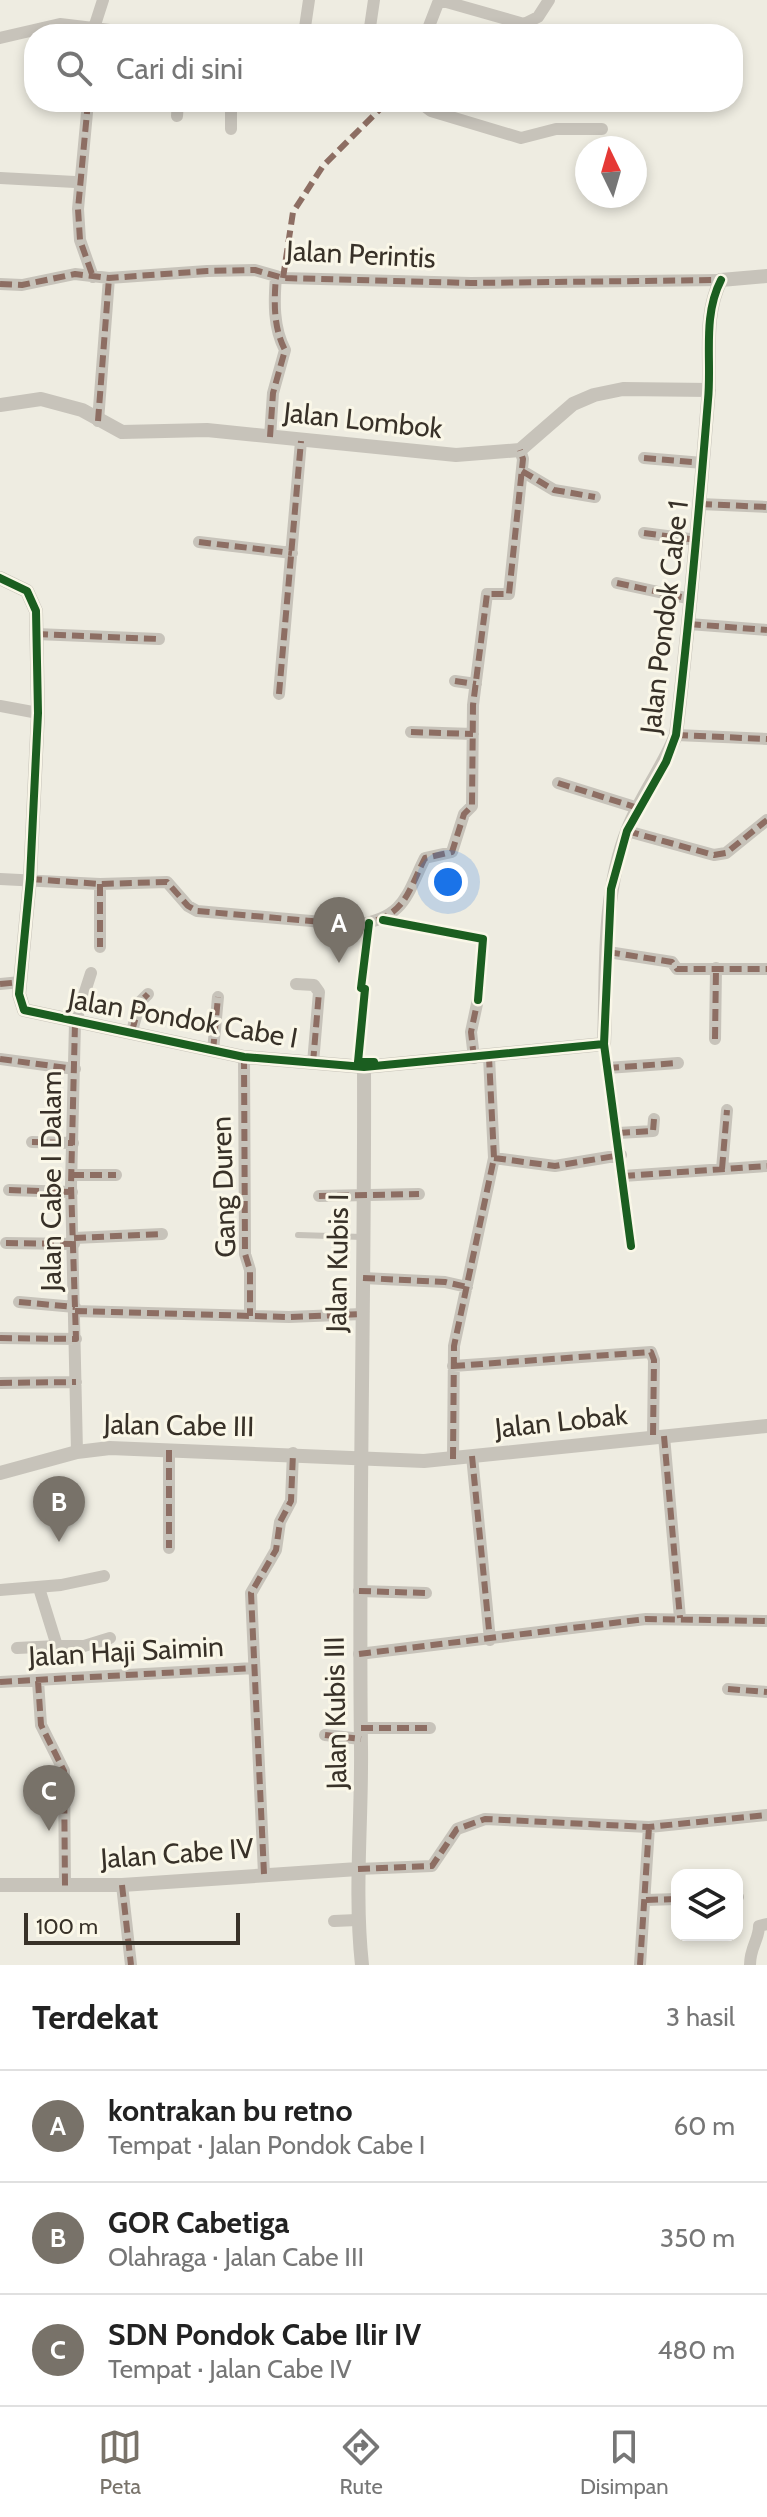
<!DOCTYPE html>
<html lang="id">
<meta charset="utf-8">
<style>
:root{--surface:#fff;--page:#f6f6f6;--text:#222;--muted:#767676;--line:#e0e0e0;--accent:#787269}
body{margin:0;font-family:Cabin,sans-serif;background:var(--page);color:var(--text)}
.controls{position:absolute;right:24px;bottom:24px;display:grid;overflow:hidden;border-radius:16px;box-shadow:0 4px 12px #0003}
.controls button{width:72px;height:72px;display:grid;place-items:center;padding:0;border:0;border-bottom:2px solid var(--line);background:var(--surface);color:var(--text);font:40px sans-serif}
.compass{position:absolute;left:575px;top:136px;width:72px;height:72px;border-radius:50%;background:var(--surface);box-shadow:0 4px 12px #0003;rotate:355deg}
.scale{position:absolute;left:24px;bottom:20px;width:216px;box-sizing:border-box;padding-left:8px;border:4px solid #383128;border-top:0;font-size:22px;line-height:28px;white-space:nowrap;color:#383128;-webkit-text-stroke:6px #faf7e8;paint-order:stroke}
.you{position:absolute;left:448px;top:882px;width:28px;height:28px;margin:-20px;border:6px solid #fff;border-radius:50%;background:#1a73e8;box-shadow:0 0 0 12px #1a73e833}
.badge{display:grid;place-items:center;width:52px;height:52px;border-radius:50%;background:var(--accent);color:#fff;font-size:26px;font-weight:700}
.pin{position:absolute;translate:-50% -66px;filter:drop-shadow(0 2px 4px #0008)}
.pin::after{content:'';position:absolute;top:42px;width:28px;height:24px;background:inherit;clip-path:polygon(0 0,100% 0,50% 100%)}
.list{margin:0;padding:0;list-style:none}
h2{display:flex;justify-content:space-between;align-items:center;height:104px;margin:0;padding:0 32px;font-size:34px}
h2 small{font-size:26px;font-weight:400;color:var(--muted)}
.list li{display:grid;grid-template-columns:52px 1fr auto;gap:24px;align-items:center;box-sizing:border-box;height:112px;padding:0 32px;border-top:2px solid var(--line)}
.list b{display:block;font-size:30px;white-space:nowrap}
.list p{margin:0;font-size:26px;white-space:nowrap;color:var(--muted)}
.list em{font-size:26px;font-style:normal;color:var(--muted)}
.icon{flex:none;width:44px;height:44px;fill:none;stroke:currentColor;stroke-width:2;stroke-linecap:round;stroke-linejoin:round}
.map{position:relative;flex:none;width:767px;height:1965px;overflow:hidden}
.search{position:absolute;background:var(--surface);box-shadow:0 4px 12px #0003;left:24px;right:24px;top:24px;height:88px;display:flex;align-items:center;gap:20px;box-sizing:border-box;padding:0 28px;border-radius:32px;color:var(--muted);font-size:30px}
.sheet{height:440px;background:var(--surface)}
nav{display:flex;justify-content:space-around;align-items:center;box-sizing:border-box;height:112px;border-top:2px solid var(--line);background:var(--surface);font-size:22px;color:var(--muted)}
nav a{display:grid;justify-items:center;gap:4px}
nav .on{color:var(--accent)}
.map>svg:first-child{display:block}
</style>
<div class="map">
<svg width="767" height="1965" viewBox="0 0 767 1965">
<rect width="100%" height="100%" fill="#eeece1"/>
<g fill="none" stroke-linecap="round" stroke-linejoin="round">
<path stroke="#c7c3ba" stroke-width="6" d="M 298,1235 L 363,1237"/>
<path stroke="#c7c3ba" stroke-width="12" d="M 93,31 L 103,0
M 304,34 L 309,0
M 369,34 L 374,0
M 426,34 L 438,3 L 443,1 L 524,24 L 538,17 L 549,0
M 0,38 L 60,24 L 143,34
M 88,102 L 78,209 L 80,240 L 93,277
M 419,102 L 431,111 L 521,138 L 556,129 L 602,129
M 177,116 L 178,102
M 231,129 L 231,102
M 0,178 L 75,182
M 0,284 L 22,285 L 75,274 L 109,278 L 207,271 L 255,270 L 283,278 L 471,283 L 721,280
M 98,421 L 109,278
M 270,437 L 273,393 L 285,350 C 273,327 274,301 276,276
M 644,458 L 703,463
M 522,471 L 554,490 L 595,497
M 700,504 L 767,507
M 644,533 L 697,540
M 199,542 L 292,553
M 617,583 L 691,599
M 689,624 L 767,630
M 36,634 L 159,639
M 455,681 L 476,684
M 279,694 L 301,441
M 0,706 L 38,713
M 411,732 L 473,734
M 676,735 L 767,739
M 558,783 L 638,808
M 627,831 L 714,855 L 726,853 L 767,820
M 0,879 L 100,884 L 167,882 L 188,906 L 197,911 L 357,925 C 405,917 406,896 425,858 L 452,852 L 464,814 L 472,806 L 473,705 L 487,594 L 509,594 L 523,459 L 520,450
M 100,884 L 100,947
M 608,952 L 672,962 L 677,969 L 767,969
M 0,984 L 21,982
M 296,984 L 314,985 L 319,992 L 313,1063
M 132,1031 L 140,1002 L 148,994
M 715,1039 L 716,968
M 604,1044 L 631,1246
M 213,1051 L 218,997
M 244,1057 L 245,1254 L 250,1270 L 250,1316
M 474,1058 L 471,1032 L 478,999
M 0,1059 L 75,1069
M 607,1068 L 678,1063
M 618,1133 L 653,1131 L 654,1119
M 32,1142 L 73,1143
M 494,1158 L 555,1166 L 621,1155
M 722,1169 L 727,1110
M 72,1175 L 116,1175
M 623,1176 L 767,1166
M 9,1190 L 72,1192
M 319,1196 L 419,1194
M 74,1238 L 162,1234
M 6,1243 L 74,1244
M 363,1278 L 445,1282 L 467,1287
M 19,1302 L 75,1307
M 75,1311 L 289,1317 L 362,1314
M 0,1338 L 76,1339
M 453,1366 L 651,1352 L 654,1360 L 653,1437
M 0,1383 L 76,1382
M 664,1436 L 680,1618
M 169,1450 L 169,1548
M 77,1452 L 71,1185 L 75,1023 L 91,973
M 472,1456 L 490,1640
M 453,1459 L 454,1346 L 494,1158 L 489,1057
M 0,1590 L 61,1585 L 104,1576
M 359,1591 L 426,1593
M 57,1646 L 84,1646 L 110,1638
M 17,1648 L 57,1646 L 39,1588
M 359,1654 L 646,1619 L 767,1621
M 38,1681 L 41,1725 L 64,1771 L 65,1886
M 0,1682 L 254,1668
M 728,1689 L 767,1692
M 361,1728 L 430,1728
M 325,1735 L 361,1739
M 358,1869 L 432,1866 L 457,1829 L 485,1819 L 649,1827 L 767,1815
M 264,1874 L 251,1593 L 276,1550 L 280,1522 L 291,1501 L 293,1453
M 122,1885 L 131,1965
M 737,1897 L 738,1897
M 646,1900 L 677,1899
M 334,1921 L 357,1920
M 640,1965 L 649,1827
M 750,1965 C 750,1947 759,1940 759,1926 L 767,1924"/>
<path stroke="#c7c3ba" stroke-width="14" d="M 0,405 L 41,399 L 82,410 L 122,432 L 207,430 L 456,455 L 520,450 L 573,404 L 594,395 L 623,389 L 709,390
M 0,578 L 27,591 L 36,611 L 38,713 L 30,879 L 19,994 L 24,1010 L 244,1057 L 364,1067 L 604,1044 C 607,973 601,896 628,829 C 641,796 663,768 676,735 C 689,624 699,512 708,400 C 712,360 702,317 721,280 L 767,276
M 0,1473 L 77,1452 L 110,1448 L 424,1461 L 767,1426
M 0,1885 L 122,1885 L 358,1869
M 362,1965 C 354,1892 362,1820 361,1747 C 358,1520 365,1294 364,1067"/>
<path stroke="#8d6e63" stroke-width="6" stroke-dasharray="12 6" stroke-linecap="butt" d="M 93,34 L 94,27
M 88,102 L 78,209 L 80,240 L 93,277
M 283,278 L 293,212 L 323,166 L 387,102
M 0,284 L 22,285 L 75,274 L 109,278 L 207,271 L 255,270 L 283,278 L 471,283 L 721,280
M 98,421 L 109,278
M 270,437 L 273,393 L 285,350 C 273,327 274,301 276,276
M 644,458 L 703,463
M 522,471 L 554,490 L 595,497
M 700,504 L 767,507
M 644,533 L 697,540
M 199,542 L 292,553
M 617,583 L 691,599
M 689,624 L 767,630
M 36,634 L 159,639
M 455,681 L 476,684
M 279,694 L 301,441
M 411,732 L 473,734
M 676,735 L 767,739
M 558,783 L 638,808
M 627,831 L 714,855 L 726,853 L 767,820
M 30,879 L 100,884 L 167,882 L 188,906 L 197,911 L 357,925 C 405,917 406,896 425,858 L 452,852 L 464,814 L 472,806 L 473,705 L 487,594 L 509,594 L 523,459 L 520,450
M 100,884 L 100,947
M 608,952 L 672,962 L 677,969 L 767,969
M 0,984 L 21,982
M 132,1031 L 140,1002 L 148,994
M 715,1039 L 716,968
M 213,1051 L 218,997
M 244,1057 L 245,1254 L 250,1270 L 250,1316
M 474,1058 L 471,1032 L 478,999
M 0,1059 L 75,1069
M 313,1063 L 319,992
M 607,1068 L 678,1063
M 618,1133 L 653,1131 L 654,1119
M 32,1142 L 73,1143
M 494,1158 L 555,1166 L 621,1155
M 722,1169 L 727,1110
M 72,1175 L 116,1175
M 623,1176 L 767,1166
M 9,1190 L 72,1192
M 319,1196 L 419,1194
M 74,1238 L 162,1234
M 6,1243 L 74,1244
M 363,1278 L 445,1282 L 467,1287
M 19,1302 L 75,1307
M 75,1311 L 289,1317 L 362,1314
M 0,1338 L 76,1339 L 71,1185 L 75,1023
M 453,1366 L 651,1352 L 654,1360 L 653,1437
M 0,1383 L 76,1382
M 664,1436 L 680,1618
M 169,1450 L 169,1548
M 472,1456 L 490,1640
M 453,1459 L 454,1346 L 494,1158 L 489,1057
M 359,1591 L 426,1593
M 359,1654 L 646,1619 L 767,1621
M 38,1681 L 41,1725 L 64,1771 L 65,1886
M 0,1682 L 254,1668
M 728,1689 L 767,1692
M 361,1728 L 430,1728
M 325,1735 L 361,1739
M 358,1869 L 432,1866 L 457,1829 L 485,1819 L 649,1827 L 767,1815
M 264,1874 L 251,1593 L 276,1550 L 280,1522 L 291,1501 L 293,1453
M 122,1885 L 131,1965
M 737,1897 L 738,1897
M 646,1900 L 677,1899
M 640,1965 L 649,1827"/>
<g stroke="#faf7e8" stroke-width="13">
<path id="cycleway" d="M 0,578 L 27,591 L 36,611 L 38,713 L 30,879 L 19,994 L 24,1010 L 244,1057 L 364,1067 L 604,1044
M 383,920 L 483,939 L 478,1000
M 369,923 L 361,988 L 365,989 L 358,1062 L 374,1062
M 631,1246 L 604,1044 L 611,889 L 627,831 L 666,762 L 676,735 C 689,624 699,512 708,400 C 712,360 702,317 721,280"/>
</g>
<use href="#cycleway" stroke="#1b5e20" stroke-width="8"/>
</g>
<g text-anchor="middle" stroke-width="6" stroke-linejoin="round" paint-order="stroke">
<g font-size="28" fill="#383128" stroke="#faf7e8">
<text transform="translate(361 254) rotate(3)" y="10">Jalan Perintis</text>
<text transform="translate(363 420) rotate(6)" y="10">Jalan Lombok</text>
<text transform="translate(664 617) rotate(-83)" y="10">Jalan Pondok Cabe 1</text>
<text transform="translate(183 1018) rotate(10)" y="10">Jalan Pondok Cabe I</text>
<text transform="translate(51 1181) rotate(-90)" y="10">Jalan Cabe I Dalam</text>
<text transform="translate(223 1187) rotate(-92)" y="10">Gang Duren</text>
<text transform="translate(337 1263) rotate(-89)" y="10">Jalan Kubis I</text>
<text transform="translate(561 1421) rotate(-6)" y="10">Jalan Lobak</text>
<text transform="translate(179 1425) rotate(1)" y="10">Jalan Cabe III</text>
<text transform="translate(126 1651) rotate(-3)" y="10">Jalan Haji Saimin</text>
<text transform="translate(335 1713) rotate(-91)" y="10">Jalan Kubis III</text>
<text transform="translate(177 1853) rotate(-4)" y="10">Jalan Cabe IV</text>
</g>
</g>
</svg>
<div class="controls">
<button><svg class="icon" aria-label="layers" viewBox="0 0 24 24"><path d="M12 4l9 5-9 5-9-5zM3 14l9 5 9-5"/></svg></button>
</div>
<svg class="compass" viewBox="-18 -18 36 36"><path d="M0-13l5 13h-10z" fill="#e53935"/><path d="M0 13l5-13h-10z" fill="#767676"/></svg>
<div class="scale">100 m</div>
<div class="you"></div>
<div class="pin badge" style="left:339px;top:963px">A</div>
<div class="pin badge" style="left:59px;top:1542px">B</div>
<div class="pin badge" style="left:49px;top:1831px">C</div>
<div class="search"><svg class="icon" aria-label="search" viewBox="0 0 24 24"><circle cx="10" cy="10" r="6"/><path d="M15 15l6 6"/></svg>Cari di sini</div>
</div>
<section class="sheet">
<h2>Terdekat<small>3 hasil</small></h2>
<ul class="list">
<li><span class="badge">A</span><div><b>kontrakan bu retno</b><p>Tempat · Jalan Pondok Cabe I</p></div><em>60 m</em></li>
<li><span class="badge">B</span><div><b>GOR Cabetiga</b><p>Olahraga · Jalan Cabe III</p></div><em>350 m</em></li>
<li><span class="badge">C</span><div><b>SDN Pondok Cabe Ilir IV</b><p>Tempat · Jalan Cabe IV</p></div><em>480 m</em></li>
</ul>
</section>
<nav>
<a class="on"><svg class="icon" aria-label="map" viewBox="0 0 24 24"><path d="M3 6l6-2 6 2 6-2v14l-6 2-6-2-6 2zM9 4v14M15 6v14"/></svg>Peta</a>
<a><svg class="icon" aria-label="directions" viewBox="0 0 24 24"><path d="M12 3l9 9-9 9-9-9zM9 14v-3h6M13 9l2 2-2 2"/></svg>Rute</a>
<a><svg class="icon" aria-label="saved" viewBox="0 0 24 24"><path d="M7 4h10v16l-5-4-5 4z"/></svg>Disimpan</a>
</nav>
